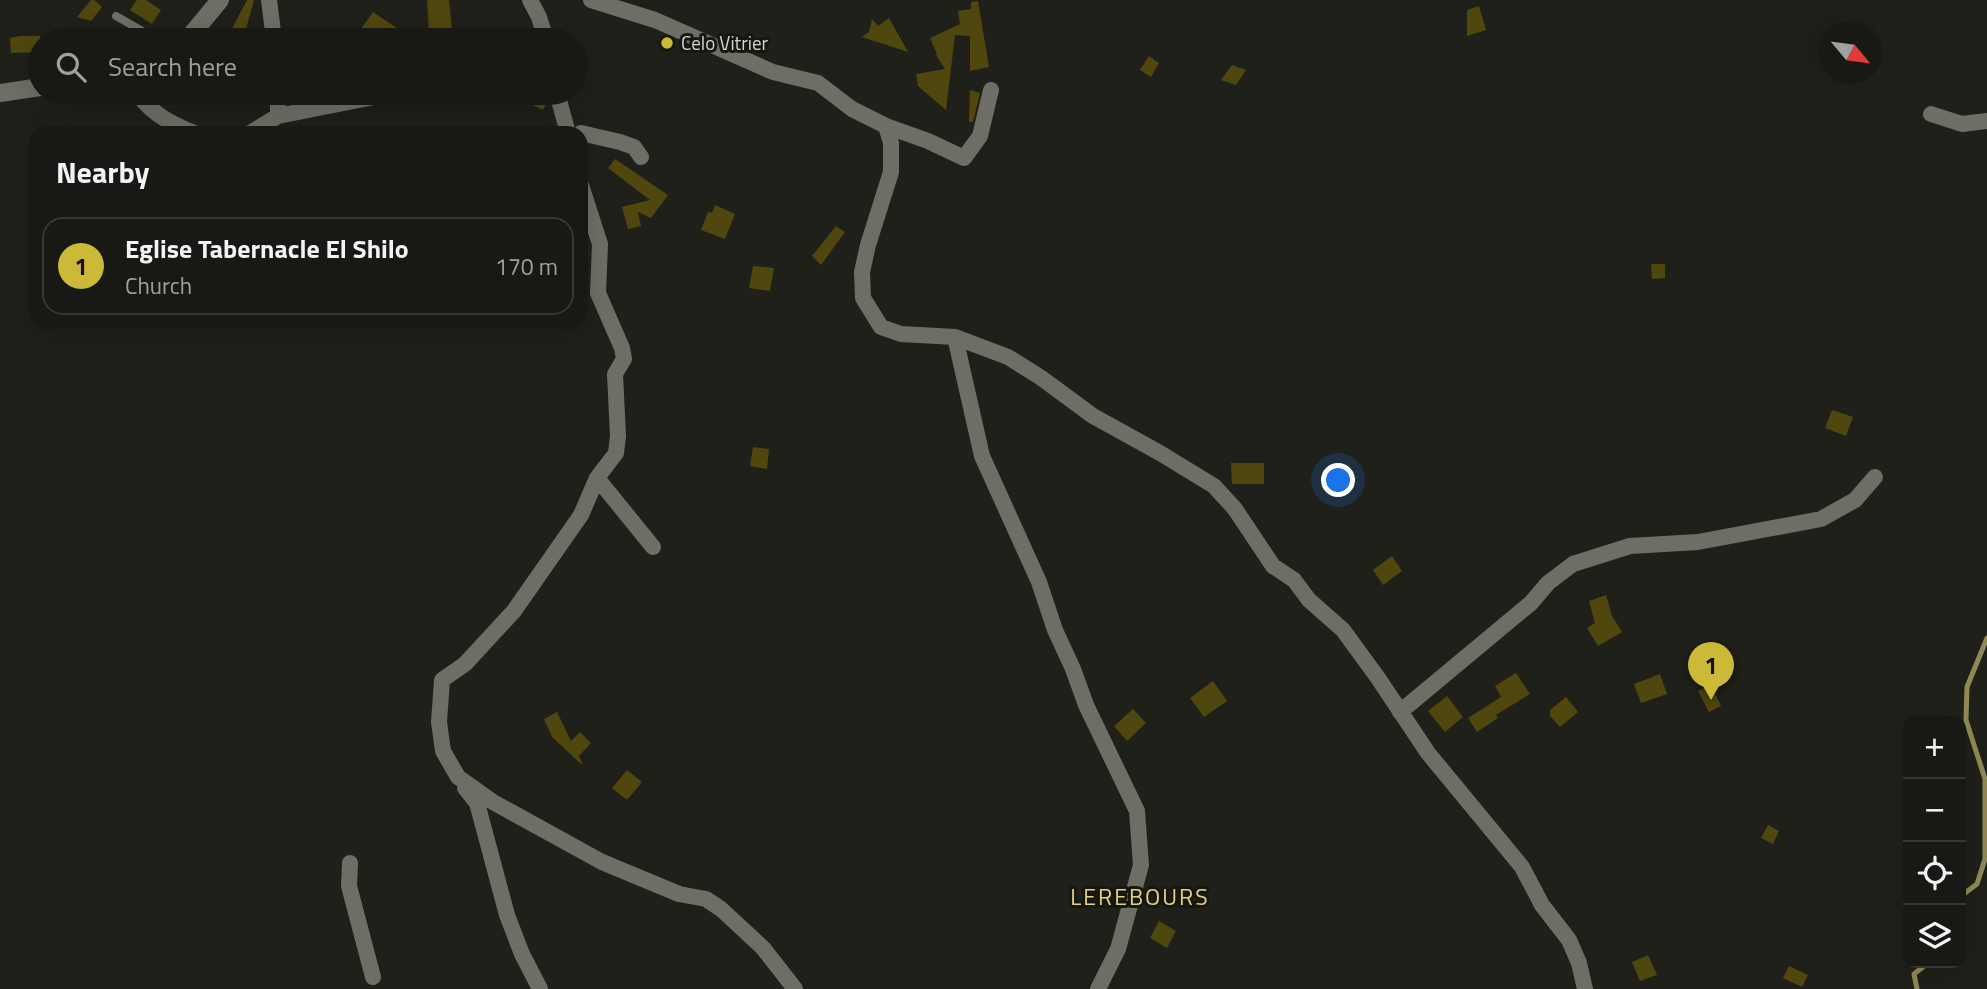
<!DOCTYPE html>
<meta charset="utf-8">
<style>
:root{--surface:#181814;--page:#21211d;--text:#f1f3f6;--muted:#9fa0a0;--line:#363734;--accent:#ccb938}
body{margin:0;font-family:"Titillium Web",sans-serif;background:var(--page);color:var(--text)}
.controls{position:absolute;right:21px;bottom:21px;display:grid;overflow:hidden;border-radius:14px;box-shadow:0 7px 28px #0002}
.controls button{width:63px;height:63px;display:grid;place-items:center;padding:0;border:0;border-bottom:2px solid var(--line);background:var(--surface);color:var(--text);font:35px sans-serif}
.compass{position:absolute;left:1819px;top:21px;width:63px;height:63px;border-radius:50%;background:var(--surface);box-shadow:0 7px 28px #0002;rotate:119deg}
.you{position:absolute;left:1339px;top:481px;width:24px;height:24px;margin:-18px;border:5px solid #fff;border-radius:50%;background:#1a73e8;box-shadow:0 0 0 10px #1a73e833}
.badge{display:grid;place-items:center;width:46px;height:46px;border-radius:50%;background:var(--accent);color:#111;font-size:23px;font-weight:700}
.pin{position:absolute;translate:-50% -58px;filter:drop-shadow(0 2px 4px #0008)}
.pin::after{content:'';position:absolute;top:37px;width:24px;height:21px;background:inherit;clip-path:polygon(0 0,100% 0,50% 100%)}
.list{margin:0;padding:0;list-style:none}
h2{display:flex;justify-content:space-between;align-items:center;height:91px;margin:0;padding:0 28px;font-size:30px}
h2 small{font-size:23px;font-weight:400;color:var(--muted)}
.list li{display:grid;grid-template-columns:46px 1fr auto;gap:21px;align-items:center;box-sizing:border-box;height:98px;margin:0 14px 14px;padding:0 14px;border:2px solid var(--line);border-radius:21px}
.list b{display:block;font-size:26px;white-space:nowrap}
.list p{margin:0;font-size:23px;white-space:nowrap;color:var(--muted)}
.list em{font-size:23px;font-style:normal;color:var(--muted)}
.icon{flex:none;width:38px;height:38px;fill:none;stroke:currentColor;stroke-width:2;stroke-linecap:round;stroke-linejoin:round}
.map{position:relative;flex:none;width:1987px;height:989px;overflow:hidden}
.search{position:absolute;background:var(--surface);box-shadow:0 7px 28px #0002;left:28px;top:28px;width:560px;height:77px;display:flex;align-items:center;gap:18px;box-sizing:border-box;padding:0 24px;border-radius:38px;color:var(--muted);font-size:26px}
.panel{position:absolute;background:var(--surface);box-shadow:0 7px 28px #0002;left:28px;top:126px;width:560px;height:203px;border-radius:21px}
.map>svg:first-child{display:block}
</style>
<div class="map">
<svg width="1987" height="989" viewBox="0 0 1987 989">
<rect width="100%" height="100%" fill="#20201a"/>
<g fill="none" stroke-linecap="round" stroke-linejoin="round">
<path stroke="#918954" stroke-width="5" d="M 1961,896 L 1977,884 L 1985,859 L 1985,779 L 1966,720 L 1967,687 L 1987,638
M 1917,989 L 1914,974 L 1928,963"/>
</g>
<path fill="#4f470e" d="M 91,0 L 94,0 L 102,7 L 91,21 L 77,17 Z
M 137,0 L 146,0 L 161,10 L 152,24 L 130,10 Z
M 247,0 L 254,0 L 246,29 L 252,40 L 226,40 Z
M 427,0 L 449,0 L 452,30 L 429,32 Z
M 978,1 L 989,67 L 970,71 L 970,36 L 955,35 L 946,110 L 918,86 L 916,74 L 945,69 L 936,55 L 937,54 L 930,38 L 960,24 L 958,11 L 971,9 L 971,2 Z
M 1479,6 L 1486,30 L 1467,36 L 1467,10 Z
M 373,12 L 401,31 L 379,40 L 353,40 Z
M 889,18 L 908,52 L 862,37 L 869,32 L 872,19 L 878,26 Z
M 20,36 L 40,36 L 40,52 L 11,53 L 10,38 Z
M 1149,56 L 1159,63 L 1151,77 L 1140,70 Z
M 1232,65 L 1246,70 L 1236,85 L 1221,80 Z
M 970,90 L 980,93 L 973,122 L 969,122 Z
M 537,93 L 547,97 L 548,101 L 543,110 L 531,104 Z
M 615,159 L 668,195 L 651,218 L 638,212 L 641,226 L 628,229 L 622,207 L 650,200 L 608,168 Z
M 715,205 L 735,214 L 725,239 L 701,230 L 708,212 L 712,213 Z
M 836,226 L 845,232 L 821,265 L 812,256 Z
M 1651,264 L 1665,264 L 1665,278 L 1652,279 Z
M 753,266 L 774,268 L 770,291 L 749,288 Z
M 1832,410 L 1853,417 L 1846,436 L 1825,428 Z
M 753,447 L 769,449 L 767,469 L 750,466 Z
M 1231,463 L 1264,463 L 1264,484 L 1232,484 Z
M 1392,556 L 1402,571 L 1383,585 L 1373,570 Z
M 1606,595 L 1612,616 L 1622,632 L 1598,646 L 1587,628 L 1595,623 L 1589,601 Z
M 1516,673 L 1530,694 L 1496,715 L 1498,718 L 1477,732 L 1468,718 L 1501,697 L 1495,686 Z
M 1660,674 L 1667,694 L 1641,703 L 1634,684 Z
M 1213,681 L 1227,701 L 1204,717 L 1190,698 Z
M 1711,685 L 1721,706 L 1709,712 L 1698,691 Z
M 1447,696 L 1463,717 L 1445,732 L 1428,711 Z
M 1566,697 L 1578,712 L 1560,727 L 1550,716 L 1550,710 Z
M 1133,709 L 1146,723 L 1127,741 L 1114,726 Z
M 557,712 L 571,741 L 580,732 L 591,743 L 579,756 L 582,763 L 581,764 L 552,737 L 544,719 Z
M 627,770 L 642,782 L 627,800 L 612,788 Z
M 1768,825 L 1779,831 L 1773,844 L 1761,838 Z
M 1159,921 L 1176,931 L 1167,948 L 1150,938 Z
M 1648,955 L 1657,975 L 1640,981 L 1632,962 Z
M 1789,966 L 1808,975 L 1802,987 L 1783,978 Z"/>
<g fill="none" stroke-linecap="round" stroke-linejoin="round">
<path stroke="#6e6d66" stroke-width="8" d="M 116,16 L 158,40"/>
<path stroke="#6e6d66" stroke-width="16" d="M 269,0 L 274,40
M 530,0 L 539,17 L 546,40
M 591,0 L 655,20 L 773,72 L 818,83 L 852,109 L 886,126 L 928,141 L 964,158 L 980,136 L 991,90
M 557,93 L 568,133
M 139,96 C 154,115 172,124 194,133
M 1931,114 L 1962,124 L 1987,121
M 278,116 L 278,93
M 886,126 L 891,143 L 891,172 L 868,245 L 862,272 L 863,298 L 881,327 L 901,334 L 955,337 L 1008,357 L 1040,377 L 1093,416 L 1160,453 L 1214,486 L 1235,509 L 1273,566 L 1294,580 L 1309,600 L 1343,630 L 1378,678 L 1428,753 L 1522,867 L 1542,905 L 1569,940 L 1579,963 L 1585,989
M 250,133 L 278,116 L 394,93
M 581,133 L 620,142 L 634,147 L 641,157
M 581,185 L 600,244 L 598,293 L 622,348 L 624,359 L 615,374 L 618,436 L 616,453 L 597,478 L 581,515 L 514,611 L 465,664 L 442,680 L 439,722 L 443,751 L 458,777 L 493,802 L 602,862 L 679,894 L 706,899 L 721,909 L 763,948 L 795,989
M 955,337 L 982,456 L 1039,582 L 1055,630 L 1073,669 L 1086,705 L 1137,811 L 1141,865 L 1118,949 L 1098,989
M 597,478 L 653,547
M 1400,712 L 1531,603 L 1548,583 L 1573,564 L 1630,546 L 1698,542 L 1821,519 L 1855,500 L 1875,477
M 465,788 L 477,803 L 507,915 L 522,954 L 540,989
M 350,863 L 349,886 L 373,977"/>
<path stroke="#6e6d66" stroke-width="18" d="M 187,40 L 220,0
M 0,93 L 40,87
M 125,93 L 139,96 L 143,93"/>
</g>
<circle fill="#ccb938" stroke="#171611" stroke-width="2.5" cx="667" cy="43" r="7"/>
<g text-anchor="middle" stroke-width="6" stroke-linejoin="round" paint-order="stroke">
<g font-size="19" fill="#d5d5d1" stroke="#171611" text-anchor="start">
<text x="681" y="50">Celo Vitrier</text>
</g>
<g font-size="23" letter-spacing="2" fill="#dfd384" stroke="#171611">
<text x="1140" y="905">LEREBOURS</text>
</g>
</g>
</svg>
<div class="controls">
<button>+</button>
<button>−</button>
<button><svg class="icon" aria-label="locate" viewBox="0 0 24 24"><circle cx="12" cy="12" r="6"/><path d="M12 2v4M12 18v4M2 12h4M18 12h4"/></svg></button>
<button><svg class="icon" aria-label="layers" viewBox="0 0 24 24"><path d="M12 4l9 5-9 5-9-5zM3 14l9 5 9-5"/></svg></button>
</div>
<svg class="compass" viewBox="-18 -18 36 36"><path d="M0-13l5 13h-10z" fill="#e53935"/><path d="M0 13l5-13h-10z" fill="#9fa0a0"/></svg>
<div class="you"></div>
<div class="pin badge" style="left:1711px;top:700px">1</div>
<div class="search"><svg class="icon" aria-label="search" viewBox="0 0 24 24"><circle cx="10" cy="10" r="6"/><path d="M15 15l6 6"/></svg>Search here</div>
<section class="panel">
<h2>Nearby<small></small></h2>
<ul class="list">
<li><span class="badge">1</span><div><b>Eglise Tabernacle El Shilo</b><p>Church</p></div><em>170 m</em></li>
</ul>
</section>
</div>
